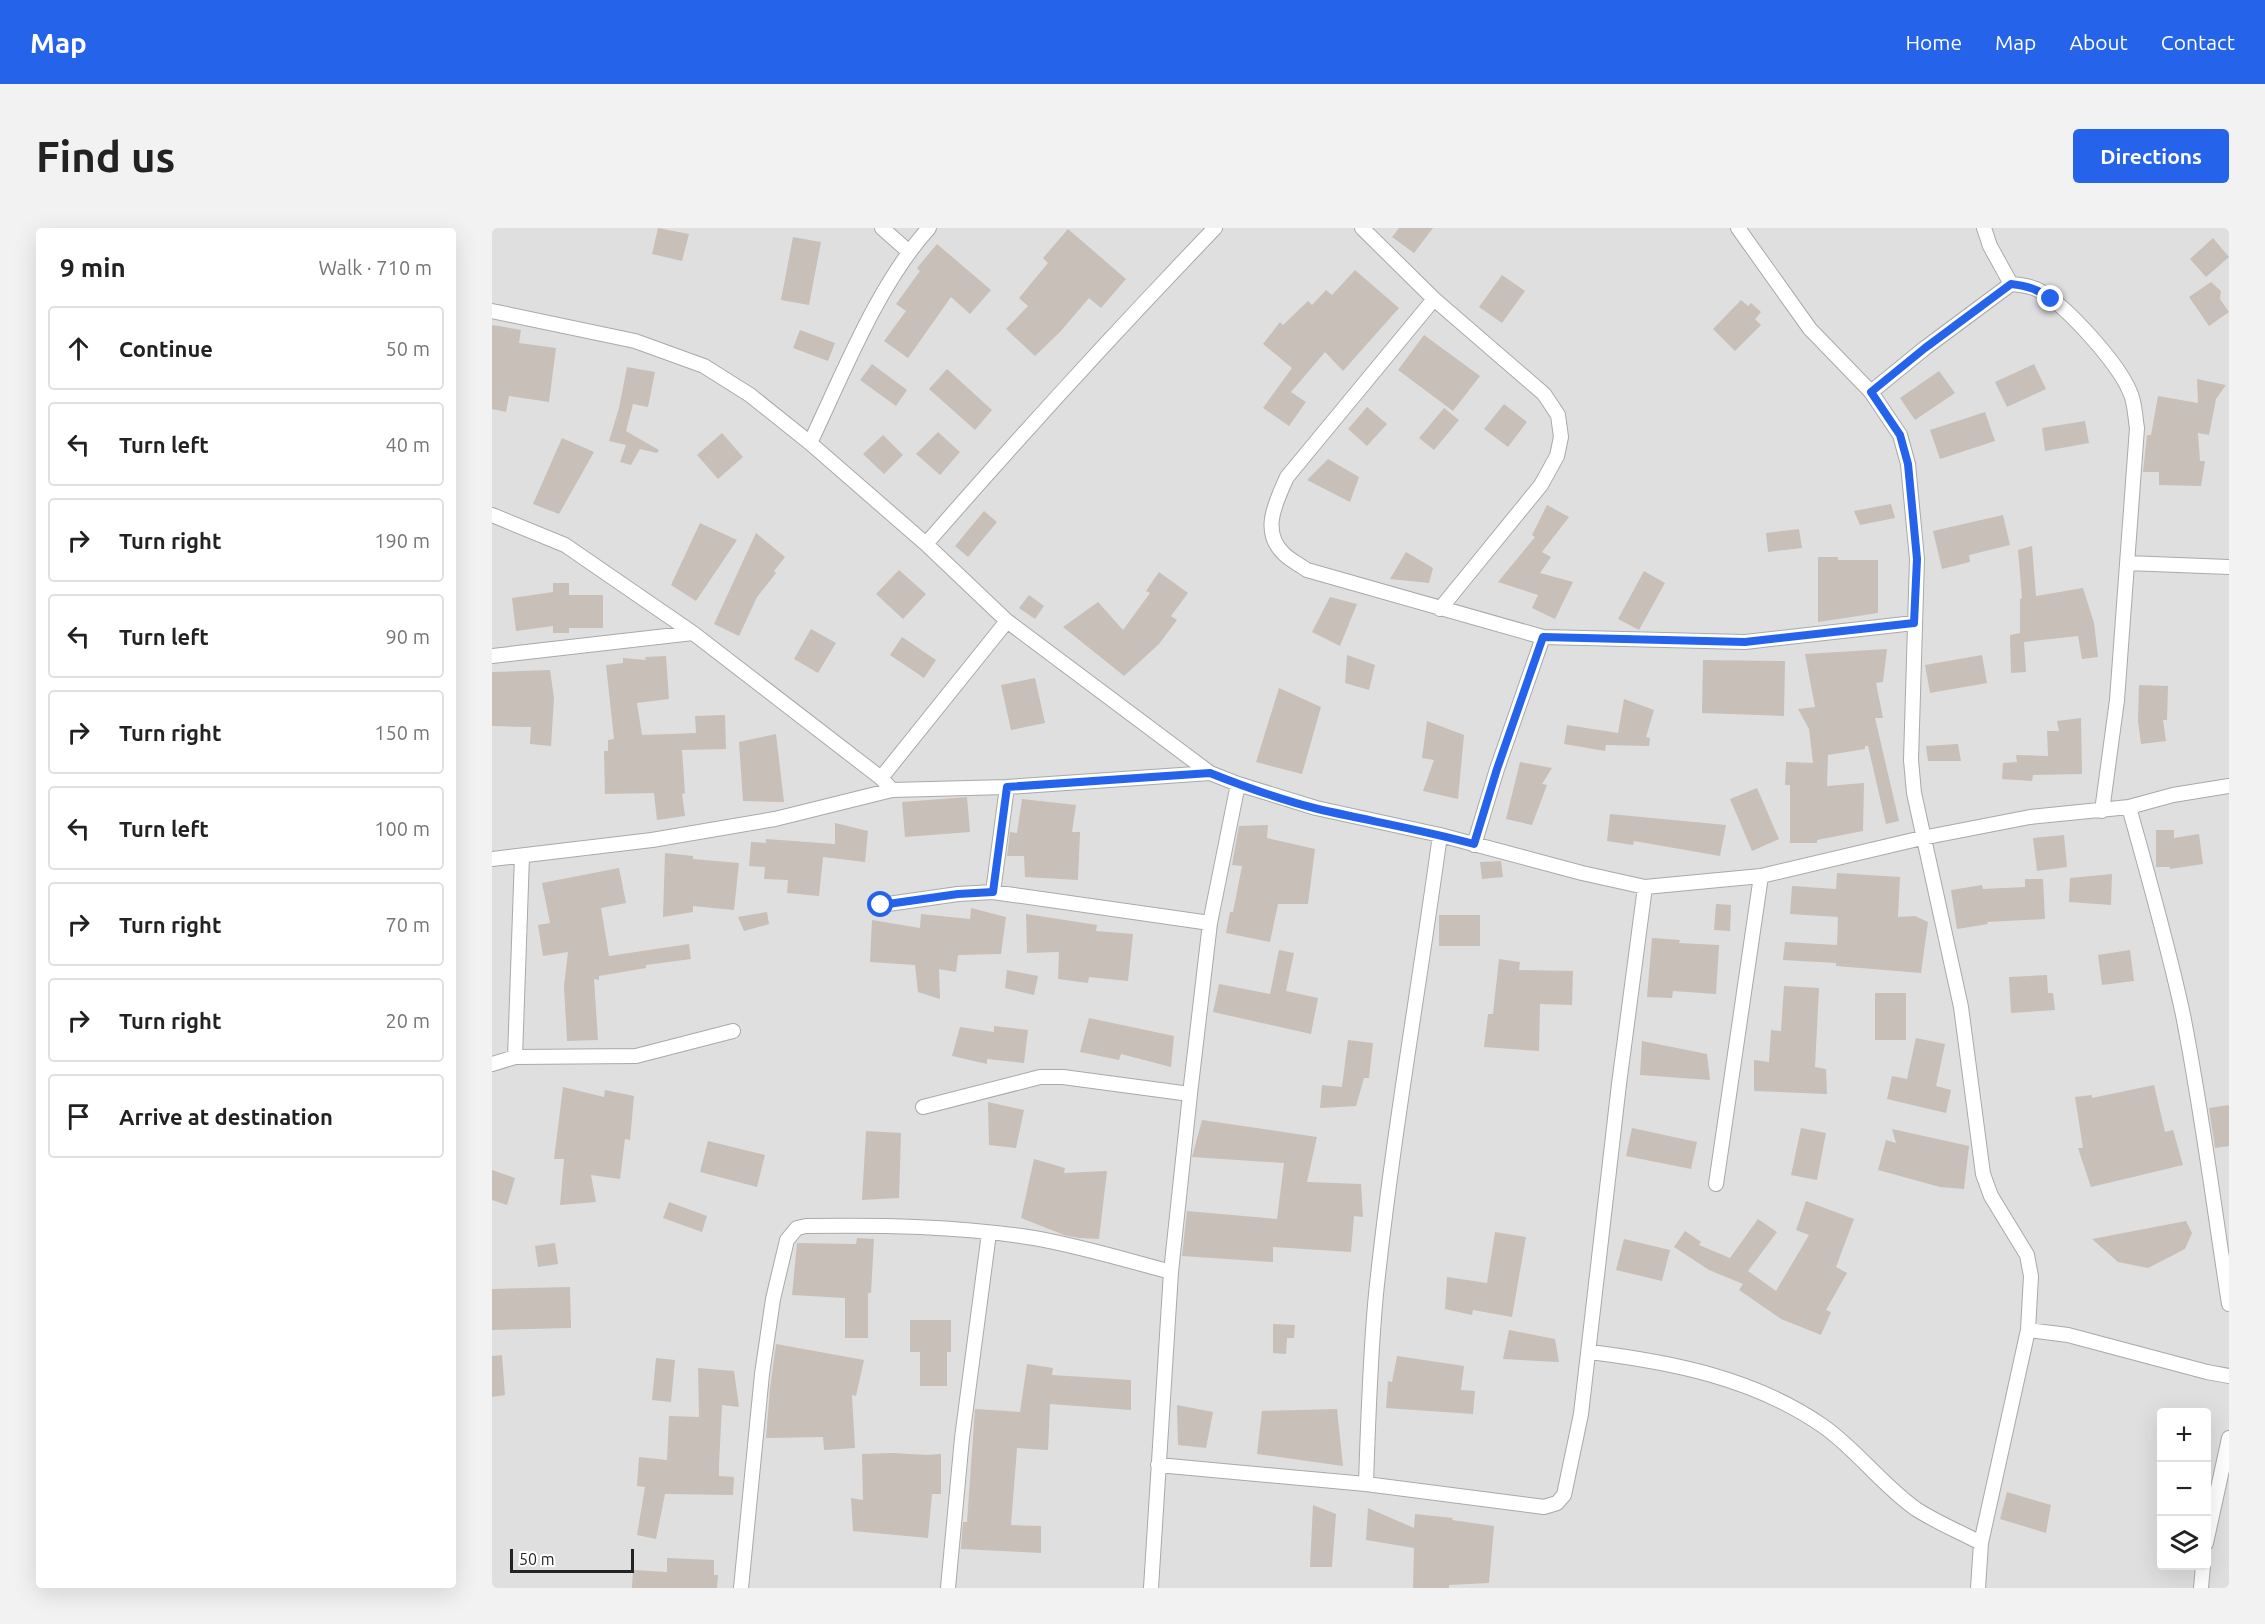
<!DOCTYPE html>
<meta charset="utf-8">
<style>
:root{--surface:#fff;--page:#f2f2f2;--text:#222;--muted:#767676;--line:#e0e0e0;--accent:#2563eb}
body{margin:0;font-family:Ubuntu,sans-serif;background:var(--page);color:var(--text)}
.controls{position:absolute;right:18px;bottom:18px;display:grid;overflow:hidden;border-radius:6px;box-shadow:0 6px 24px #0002}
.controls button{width:54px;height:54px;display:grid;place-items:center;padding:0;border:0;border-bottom:2px solid var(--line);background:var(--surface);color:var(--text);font:30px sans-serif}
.scale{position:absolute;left:18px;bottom:15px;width:124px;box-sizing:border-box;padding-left:6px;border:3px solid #222;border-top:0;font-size:16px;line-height:21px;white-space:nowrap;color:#222;-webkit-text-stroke:4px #fff;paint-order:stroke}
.stop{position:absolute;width:18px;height:18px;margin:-14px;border:4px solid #2563eb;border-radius:50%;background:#fff}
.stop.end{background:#2563eb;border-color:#fff;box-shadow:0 2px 6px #0008}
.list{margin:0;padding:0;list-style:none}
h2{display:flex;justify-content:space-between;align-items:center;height:78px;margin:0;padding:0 24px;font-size:26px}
h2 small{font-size:20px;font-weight:400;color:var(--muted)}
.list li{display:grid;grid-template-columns:39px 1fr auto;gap:18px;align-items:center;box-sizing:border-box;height:84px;margin:0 12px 12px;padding:0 12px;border:2px solid var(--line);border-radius:6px}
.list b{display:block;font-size:22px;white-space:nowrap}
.list em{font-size:20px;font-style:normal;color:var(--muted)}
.icon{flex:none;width:33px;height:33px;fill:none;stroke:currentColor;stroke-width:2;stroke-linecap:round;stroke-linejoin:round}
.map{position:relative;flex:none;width:1737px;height:1360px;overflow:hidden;border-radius:6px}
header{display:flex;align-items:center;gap:36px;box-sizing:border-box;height:84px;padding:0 30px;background:var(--accent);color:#fff}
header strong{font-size:28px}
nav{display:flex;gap:33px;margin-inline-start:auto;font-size:21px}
.intro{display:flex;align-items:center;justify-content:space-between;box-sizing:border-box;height:144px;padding:0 36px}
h1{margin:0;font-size:42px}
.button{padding:15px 27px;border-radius:6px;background:var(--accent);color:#fff;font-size:21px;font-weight:700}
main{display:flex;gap:36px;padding:0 36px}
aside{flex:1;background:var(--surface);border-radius:6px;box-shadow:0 6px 24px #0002}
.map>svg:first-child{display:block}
</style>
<header>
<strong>Map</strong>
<nav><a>Home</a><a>Map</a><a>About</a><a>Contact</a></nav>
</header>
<div class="intro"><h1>Find us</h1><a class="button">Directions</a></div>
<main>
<aside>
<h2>9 min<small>Walk · 710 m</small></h2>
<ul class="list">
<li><svg class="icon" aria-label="ahead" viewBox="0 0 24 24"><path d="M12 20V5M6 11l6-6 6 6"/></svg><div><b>Continue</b></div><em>50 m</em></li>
<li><svg class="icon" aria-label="left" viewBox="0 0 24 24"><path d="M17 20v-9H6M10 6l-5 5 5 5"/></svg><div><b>Turn left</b></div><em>40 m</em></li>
<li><svg class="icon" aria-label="right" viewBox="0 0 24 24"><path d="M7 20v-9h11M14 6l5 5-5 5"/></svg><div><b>Turn right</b></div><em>190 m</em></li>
<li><svg class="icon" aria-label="left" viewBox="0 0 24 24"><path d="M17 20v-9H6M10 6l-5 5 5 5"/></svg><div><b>Turn left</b></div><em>90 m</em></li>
<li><svg class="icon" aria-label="right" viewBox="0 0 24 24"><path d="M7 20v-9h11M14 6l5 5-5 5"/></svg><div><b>Turn right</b></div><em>150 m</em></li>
<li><svg class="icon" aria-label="left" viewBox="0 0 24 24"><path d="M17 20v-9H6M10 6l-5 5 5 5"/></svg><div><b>Turn left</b></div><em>100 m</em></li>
<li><svg class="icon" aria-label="right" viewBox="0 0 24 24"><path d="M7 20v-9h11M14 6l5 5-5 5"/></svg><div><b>Turn right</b></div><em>70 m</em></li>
<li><svg class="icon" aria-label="right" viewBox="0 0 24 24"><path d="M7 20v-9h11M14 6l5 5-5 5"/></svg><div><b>Turn right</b></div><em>20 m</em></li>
<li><svg class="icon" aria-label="arrive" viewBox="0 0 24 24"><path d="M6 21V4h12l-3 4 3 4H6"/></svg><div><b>Arrive at destination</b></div></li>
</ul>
</aside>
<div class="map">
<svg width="1737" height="1360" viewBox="0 0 1737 1360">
<rect width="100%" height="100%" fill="#f2efe9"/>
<path fill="#e0dfdf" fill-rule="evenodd" d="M 0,0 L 1737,0 L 1737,1360 L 0,1360 ZM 1670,1184 L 1714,1184 L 1714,1338 L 1670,1338 Z"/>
<path fill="#c7bfb8" d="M 166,0 L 197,6 L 190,33 L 160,26 Z
M 907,0 L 941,0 L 922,25 L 900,9 Z
M 576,1 L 634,51 L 609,80 L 597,70 L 568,104 L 543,128 L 514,101 L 536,78 L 527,70 L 556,35 L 551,30 Z
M 301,9 L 329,14 L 317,77 L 289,72 Z
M 1721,10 L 1737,29 L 1714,49 L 1698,31 Z
M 445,16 L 499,62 L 478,86 L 459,69 L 416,130 L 392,113 L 414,83 L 404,76 L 428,43 L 425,40 Z
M 863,42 L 907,80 L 851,143 L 833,124 L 799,164 L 814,174 L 797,198 L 771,180 L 800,140 L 771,116 L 788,94 L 791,97 L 816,73 L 820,77 L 834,62 L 840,67 Z
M 1010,47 L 1033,63 L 1010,95 L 987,79 Z
M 1719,54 L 1729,63 L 1728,71 L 1737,84 L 1717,98 L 1697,69 Z
M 1249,72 L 1256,78 L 1259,75 L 1269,84 L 1263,91 L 1269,97 L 1243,123 L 1221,101 Z
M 0,97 L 29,102 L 27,115 L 64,120 L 57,174 L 17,168 L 14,184 L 0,181 Z
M 308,102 L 343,115 L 336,133 L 301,120 Z
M 932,107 L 988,148 L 961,183 L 906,142 Z
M 380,136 L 415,162 L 404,178 L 368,152 Z
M 1542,136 L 1554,161 L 1515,179 L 1503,154 Z
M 135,139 L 163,144 L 156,179 L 141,176 L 134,203 L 167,222 L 165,225 L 148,221 L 139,237 L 128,234 L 134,217 L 117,213 L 127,180 Z
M 455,141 L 500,182 L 483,202 L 437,161 Z
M 1447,143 L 1463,165 L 1423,192 L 1408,170 Z
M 1705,151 L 1734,157 L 1724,171 L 1717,207 L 1706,205 L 1708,233 L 1713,233 L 1709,258 L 1667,257 L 1667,244 L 1651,244 L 1655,207 L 1659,207 L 1666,168 L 1706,175 Z
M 1012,176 L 1035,194 L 1016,219 L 992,201 Z
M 875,179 L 895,196 L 875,218 L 856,201 Z
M 952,180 L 967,192 L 942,222 L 927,210 Z
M 1493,184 L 1503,213 L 1448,231 L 1438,202 Z
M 1593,193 L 1597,215 L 1553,223 L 1550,200 Z
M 446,204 L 468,224 L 448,247 L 424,226 Z
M 230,205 L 251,229 L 226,251 L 205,227 Z
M 391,207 L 411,227 L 392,246 L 371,226 Z
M 70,210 L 102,224 L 67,286 L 41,276 Z
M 836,231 L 867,249 L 858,274 L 815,252 Z
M 1399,276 L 1403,290 L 1368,297 L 1362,283 Z
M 1055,277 L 1077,289 L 1050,324 L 1059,329 L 1048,345 L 1081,354 L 1063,391 L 1040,380 L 1046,367 L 1006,354 L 1043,309 L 1040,307 Z
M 492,283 L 505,294 L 476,329 L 463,318 Z
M 1511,287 L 1518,317 L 1477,327 L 1478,334 L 1450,341 L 1441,303 Z
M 208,295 L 245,312 L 204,373 L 179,357 Z
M 1307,301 L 1310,320 L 1276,324 L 1274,305 Z
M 264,305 L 293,329 L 282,343 L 284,345 L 265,369 L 247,408 L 222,396 Z
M 1540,318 L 1544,368 L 1591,360 L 1602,395 L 1606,429 L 1590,431 L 1586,408 L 1532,414 L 1534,444 L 1519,445 L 1518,407 L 1528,405 L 1528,371 L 1530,370 L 1526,322 Z
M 914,324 L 941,340 L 937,355 L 898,351 Z
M 1326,329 L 1346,329 L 1346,332 L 1386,332 L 1386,385 L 1326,394 Z
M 407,342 L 434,366 L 411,391 L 384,366 Z
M 1152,343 L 1173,355 L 1147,402 L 1126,391 Z
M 667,344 L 696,365 L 679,388 L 685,392 L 667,416 L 632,448 L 571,399 L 606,374 L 631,402 L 658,365 L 654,363 Z
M 61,355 L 77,355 L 77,367 L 111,367 L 111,400 L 77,400 L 77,405 L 61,405 L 61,398 L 24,403 L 20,370 L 61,364 Z
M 537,367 L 552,378 L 543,391 L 527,380 Z
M 838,369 L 865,376 L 848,418 L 820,404 Z
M 319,401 L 344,415 L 326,445 L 302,431 Z
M 410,409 L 444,432 L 432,450 L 398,427 Z
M 1395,421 L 1391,454 L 1384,455 L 1391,490 L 1383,490 L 1407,593 L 1394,596 L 1376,518 L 1373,518 L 1373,521 L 1336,527 L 1335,558 L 1372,555 L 1371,603 L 1325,612 L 1325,615 L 1298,615 L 1298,557 L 1293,557 L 1294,534 L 1321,535 L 1317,501 L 1306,481 L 1323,479 L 1313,426 Z
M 855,427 L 883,437 L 877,462 L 853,455 Z
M 1490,427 L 1495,455 L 1438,465 L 1433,437 Z
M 174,428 L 177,471 L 145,475 L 150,507 L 204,505 L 203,488 L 233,487 L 234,521 L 190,522 L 193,565 L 190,566 L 193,588 L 165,592 L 162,565 L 113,566 L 112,523 L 116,523 L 116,512 L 122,511 L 114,437 L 131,435 L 131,430 L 154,432 L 153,429 Z
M 1211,432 L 1293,433 L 1292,488 L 1210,485 Z
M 58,442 L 62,470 L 59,518 L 38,516 L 39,499 L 0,498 L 0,444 Z
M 543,450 L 553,495 L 519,502 L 509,457 Z
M 1647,457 L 1676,458 L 1675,492 L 1671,492 L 1674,513 L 1649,516 L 1646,493 Z
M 787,460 L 829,479 L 810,546 L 764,534 Z
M 1132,471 L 1162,482 L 1154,509 L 1158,510 L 1157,518 L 1114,517 L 1113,523 L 1072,516 L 1075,497 L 1126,505 Z
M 1589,490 L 1590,546 L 1541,547 L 1540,553 L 1510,551 L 1511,535 L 1525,534 L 1524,527 L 1556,528 L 1555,503 L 1567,503 L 1565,493 Z
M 935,493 L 972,507 L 966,571 L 931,563 L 942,532 L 930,530 Z
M 284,506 L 292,574 L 251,573 L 247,514 Z
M 1466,516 L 1469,533 L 1436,533 L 1434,518 Z
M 1028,534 L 1060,540 L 1050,556 L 1055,557 L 1040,597 L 1014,591 Z
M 1265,560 L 1287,611 L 1260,623 L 1238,571 Z
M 475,569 L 478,604 L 413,609 L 410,574 Z
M 530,571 L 584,577 L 580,604 L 588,604 L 586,652 L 533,649 L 532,628 L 515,628 L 518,604 L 525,605 Z
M 1118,586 L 1234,597 L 1228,628 L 1142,613 L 1141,617 L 1115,613 Z
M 343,595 L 376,603 L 373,634 L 331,629 L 327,668 L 295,665 L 296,652 L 272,651 L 273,639 L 257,638 L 259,614 L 274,615 L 274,611 L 343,616 Z
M 776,597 L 775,610 L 823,621 L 816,676 L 786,676 L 778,714 L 734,705 L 738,684 L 741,684 L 750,638 L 740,637 L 747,598 Z
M 1664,602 L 1682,602 L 1682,610 L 1707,606 L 1711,636 L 1678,641 L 1678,639 L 1664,639 Z
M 1572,607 L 1575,639 L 1545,643 L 1541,610 Z
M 173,625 L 201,628 L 201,631 L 247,635 L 242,682 L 201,678 L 201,684 L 171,689 Z
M 1009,633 L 1011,649 L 990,651 L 988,634 Z
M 127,640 L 134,675 L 109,680 L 117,728 L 197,716 L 199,731 L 154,737 L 154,740 L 107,748 L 107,752 L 102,751 L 106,812 L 75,813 L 72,758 L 76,724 L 51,728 L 46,697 L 58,695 L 50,655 Z
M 1345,645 L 1408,649 L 1406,689 L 1423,688 L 1436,694 L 1429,745 L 1344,738 L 1344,735 L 1291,732 L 1293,714 L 1345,717 L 1346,689 L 1298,686 L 1300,658 L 1344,661 Z
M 1620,646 L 1619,677 L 1577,674 L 1578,650 Z
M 1533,651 L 1551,651 L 1553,691 L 1495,694 L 1496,696 L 1465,701 L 1459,662 L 1490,657 L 1491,661 L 1533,659 Z
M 1224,676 L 1239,677 L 1238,703 L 1222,702 Z
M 479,680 L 514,689 L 509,726 L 466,727 L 464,744 L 447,741 L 448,771 L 426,764 L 423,737 L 378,734 L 380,692 L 428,700 L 429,686 L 478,691 Z
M 275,684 L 277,696 L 252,703 L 246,689 Z
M 534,686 L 605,697 L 604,703 L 641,706 L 636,753 L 597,749 L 596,755 L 566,751 L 567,724 L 535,725 Z
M 947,687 L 988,687 L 988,718 L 947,718 Z
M 1160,710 L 1188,712 L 1187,715 L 1227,717 L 1224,766 L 1181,763 L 1180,770 L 1155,769 Z
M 787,722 L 802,725 L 794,763 L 826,770 L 819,806 L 721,784 L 727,756 L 778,766 Z
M 1638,722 L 1642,753 L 1610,757 L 1606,727 Z
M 1007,731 L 1028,734 L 1027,742 L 1081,743 L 1080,777 L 1048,776 L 1047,823 L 992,819 L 996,786 L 1001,786 Z
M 515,742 L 546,748 L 542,767 L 513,760 Z
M 1555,747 L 1556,765 L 1561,765 L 1563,782 L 1519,785 L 1517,749 Z
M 1292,758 L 1327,760 L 1323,839 L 1334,841 L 1335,866 L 1262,863 L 1262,832 L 1277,834 L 1279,802 L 1289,803 Z
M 1383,765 L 1414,765 L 1414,812 L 1383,812 Z
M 597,790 L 682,808 L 679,839 L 629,826 L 627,832 L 588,824 Z
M 502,798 L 536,802 L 532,835 L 495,831 L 495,836 L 460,828 L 468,799 L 502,804 Z
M 1424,810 L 1453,816 L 1444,858 L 1459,862 L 1454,885 L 1395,871 L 1400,848 L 1415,851 Z
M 856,812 L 881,815 L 877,850 L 872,850 L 864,878 L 828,880 L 830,857 L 850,859 Z
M 1150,813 L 1215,826 L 1218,852 L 1148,847 Z
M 1662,857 L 1673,904 L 1681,902 L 1691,937 L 1599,959 L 1586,920 L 1591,920 L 1583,869 L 1600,867 L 1600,870 Z
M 71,859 L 112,869 L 113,862 L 142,868 L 138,912 L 133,911 L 128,951 L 99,947 L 104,974 L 68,977 L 72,931 L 62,931 Z
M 496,874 L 532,882 L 524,920 L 497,917 Z
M 1737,877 L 1737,918 L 1723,920 L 1717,880 Z
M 710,892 L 825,909 L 815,954 L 869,956 L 871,989 L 862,988 L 859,1024 L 781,1019 L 781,1034 L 690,1028 L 695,983 L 785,991 L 792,935 L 700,929 Z
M 1140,900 L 1205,914 L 1199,941 L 1134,928 Z
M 1309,900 L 1334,905 L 1325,952 L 1299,947 Z
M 1400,901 L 1477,918 L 1472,961 L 1448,959 L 1386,942 L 1394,912 L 1404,915 Z
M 374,903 L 409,905 L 407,970 L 370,972 Z
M 216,913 L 273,927 L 265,959 L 208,944 Z
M 542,931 L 573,940 L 572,945 L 615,943 L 607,1011 L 587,1010 L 572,1007 L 529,990 Z
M 0,942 L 23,950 L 15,977 L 0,972 Z
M 1314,973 L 1362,991 L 1344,1039 L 1355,1045 L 1334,1082 L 1339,1084 L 1329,1107 L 1289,1091 L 1247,1062 L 1251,1056 L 1217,1042 L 1182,1019 L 1193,1003 L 1209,1014 L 1207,1017 L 1238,1030 L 1266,991 L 1285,1004 L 1256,1043 L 1284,1063 L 1317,1007 L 1304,1002 Z
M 177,974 L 215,988 L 210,1004 L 171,990 Z
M 1694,993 L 1700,1005 L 1693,1021 L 1656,1040 L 1626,1034 L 1600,1011 Z
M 1003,1004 L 1034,1009 L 1020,1089 L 981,1082 L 980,1087 L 953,1081 L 955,1049 L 995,1055 Z
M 365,1010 L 382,1011 L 379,1065 L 376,1065 L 376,1110 L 353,1110 L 353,1070 L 300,1067 L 305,1015 L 364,1016 Z
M 1132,1011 L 1178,1022 L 1170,1053 L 1124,1042 Z
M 63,1015 L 66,1036 L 46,1039 L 43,1018 Z
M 78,1059 L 79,1100 L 0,1102 L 0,1061 Z
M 418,1092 L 459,1092 L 459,1124 L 455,1124 L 455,1158 L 428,1158 L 428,1124 L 418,1124 Z
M 781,1096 L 803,1097 L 802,1110 L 795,1110 L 794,1126 L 781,1125 Z
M 1017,1102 L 1063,1111 L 1067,1134 L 1011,1131 Z
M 284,1116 L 372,1132 L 364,1168 L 360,1167 L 363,1220 L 332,1222 L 331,1209 L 274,1210 L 278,1160 Z
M 10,1127 L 13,1167 L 0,1169 L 0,1128 Z
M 905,1128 L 972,1138 L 969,1162 L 983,1163 L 981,1186 L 894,1180 L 896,1153 L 900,1154 Z
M 164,1130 L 183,1132 L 179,1174 L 160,1172 Z
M 535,1136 L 561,1140 L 560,1147 L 639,1152 L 639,1182 L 558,1176 L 556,1222 L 525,1220 L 519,1297 L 549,1298 L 549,1325 L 469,1321 L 471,1294 L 475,1294 L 483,1181 L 528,1184 Z
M 206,1140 L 242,1143 L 247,1179 L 230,1177 L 227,1238 L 227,1248 L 242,1249 L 241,1267 L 173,1266 L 164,1311 L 145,1307 L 153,1259 L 145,1258 L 147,1229 L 175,1232 L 177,1188 L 207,1189 Z
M 685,1177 L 721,1184 L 714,1220 L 686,1217 Z
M 845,1181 L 851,1238 L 765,1226 L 770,1183 Z
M 401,1225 L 435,1227 L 449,1226 L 449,1266 L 440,1266 L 436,1310 L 361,1303 L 359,1270 L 371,1272 L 370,1226 Z
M 1515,1264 L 1559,1277 L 1554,1305 L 1508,1291 Z
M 821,1277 L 844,1286 L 840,1339 L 818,1339 Z
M 876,1280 L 922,1300 L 923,1286 L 961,1290 L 960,1292 L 1002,1298 L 997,1355 L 957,1357 L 957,1360 L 921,1360 L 922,1320 L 874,1312 Z
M 175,1330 L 222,1332 L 222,1347 L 226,1347 L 225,1360 L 140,1360 L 141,1342 L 175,1344 Z"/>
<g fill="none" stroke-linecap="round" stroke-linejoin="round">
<g stroke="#a9a9a9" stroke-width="16">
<path id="minor" d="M 390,0 L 416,23
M 870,0 L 942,71 L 1052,166 L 1066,187 L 1069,209 L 1065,228 L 1049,257 L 948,381
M 1246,0 L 1318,101 L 1379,164 L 1408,207 L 1416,236 L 1425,331 L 1419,532 L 1422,565 L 1469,779 L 1491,946 L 1499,968 L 1535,1027 L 1539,1048 L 1536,1102 L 1489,1315 L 1486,1360
M 1492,0 L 1498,18 L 1519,56
M 942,71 L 795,249 C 784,274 768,303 792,326 C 798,332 808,337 815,342 L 1051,409 L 1005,541 L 982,617
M 0,83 L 143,113 L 212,138 L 258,167 L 318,215 L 434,316 L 515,393 L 718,545 L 746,556 L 824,580 L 948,607 L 1090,645 L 1153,659 L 1269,648 L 1430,610 L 1538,589 L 1637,579 L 1681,567 L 1737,558
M 1379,164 L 1433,120 L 1519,56 C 1530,57 1540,58 1550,64 C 1577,81 1626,135 1638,164 C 1643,174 1643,189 1645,200 L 1625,472 L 1610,583
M 318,215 C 351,146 386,56 437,0
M 0,287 L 73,317 L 201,405 L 389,550 L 400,562
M 434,316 C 528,208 624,103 723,0
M 1635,335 L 1737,339
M 1051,409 L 1253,414 L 1422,395
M 0,428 L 201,405
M 389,550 L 515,393
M 1637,579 C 1656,648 1676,717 1691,787 C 1710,883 1722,980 1737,1076
M 0,631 L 160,612 L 283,591 L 400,562 L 515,559 L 718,545
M 501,664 L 515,559
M 389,677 L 466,666 L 501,664 L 718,695
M 23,829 L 30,628
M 0,836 L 23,829 L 144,828 L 241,803
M 431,879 L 548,849 L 571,849 L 698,866
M 1224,956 L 1269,648
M 1536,1102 L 1576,1107 L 1715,1144 L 1737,1148
M 1098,1124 C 1179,1134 1262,1150 1331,1198 C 1365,1222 1390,1257 1424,1281 C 1444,1294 1468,1304 1489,1315
M 666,1237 L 874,1256 L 1052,1279 L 1065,1275 L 1072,1267 L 1089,1186 L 1127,856 L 1153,659
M 874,1256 C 876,1193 878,1129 884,1066 C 900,912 927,760 948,607
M 1714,1315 L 1737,1210
M 249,1360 L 270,1146 L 281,1071 L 295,1012 L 305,1000 L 314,998 C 390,997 466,998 542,1010 C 588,1018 634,1032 679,1044
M 456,1360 L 470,1210 L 497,1005
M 659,1360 L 679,1044 L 698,866 L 718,695 L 746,556
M 1709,1360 L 1711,1338"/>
</g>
<use href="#minor" stroke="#fff" stroke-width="14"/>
</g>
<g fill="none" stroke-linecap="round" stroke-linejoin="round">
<path stroke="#2563eb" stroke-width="8" d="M 389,677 L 466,666 L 501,664 L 515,559 L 718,545 C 753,559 790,572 826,581 C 878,593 931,602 982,616 L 1005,541 L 1051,409 L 1253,414 L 1422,395 L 1425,331 L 1416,236 L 1408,207 L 1379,164 L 1433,120 L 1519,56 C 1535,58 1546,61 1559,71"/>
</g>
</svg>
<div class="controls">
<button>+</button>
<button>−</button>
<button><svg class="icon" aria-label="layers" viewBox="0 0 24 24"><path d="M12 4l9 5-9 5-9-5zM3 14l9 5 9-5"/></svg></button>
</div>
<div class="scale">50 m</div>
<div class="stop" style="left:389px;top:677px"></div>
<div class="stop end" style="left:1559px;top:71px"></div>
</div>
</main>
